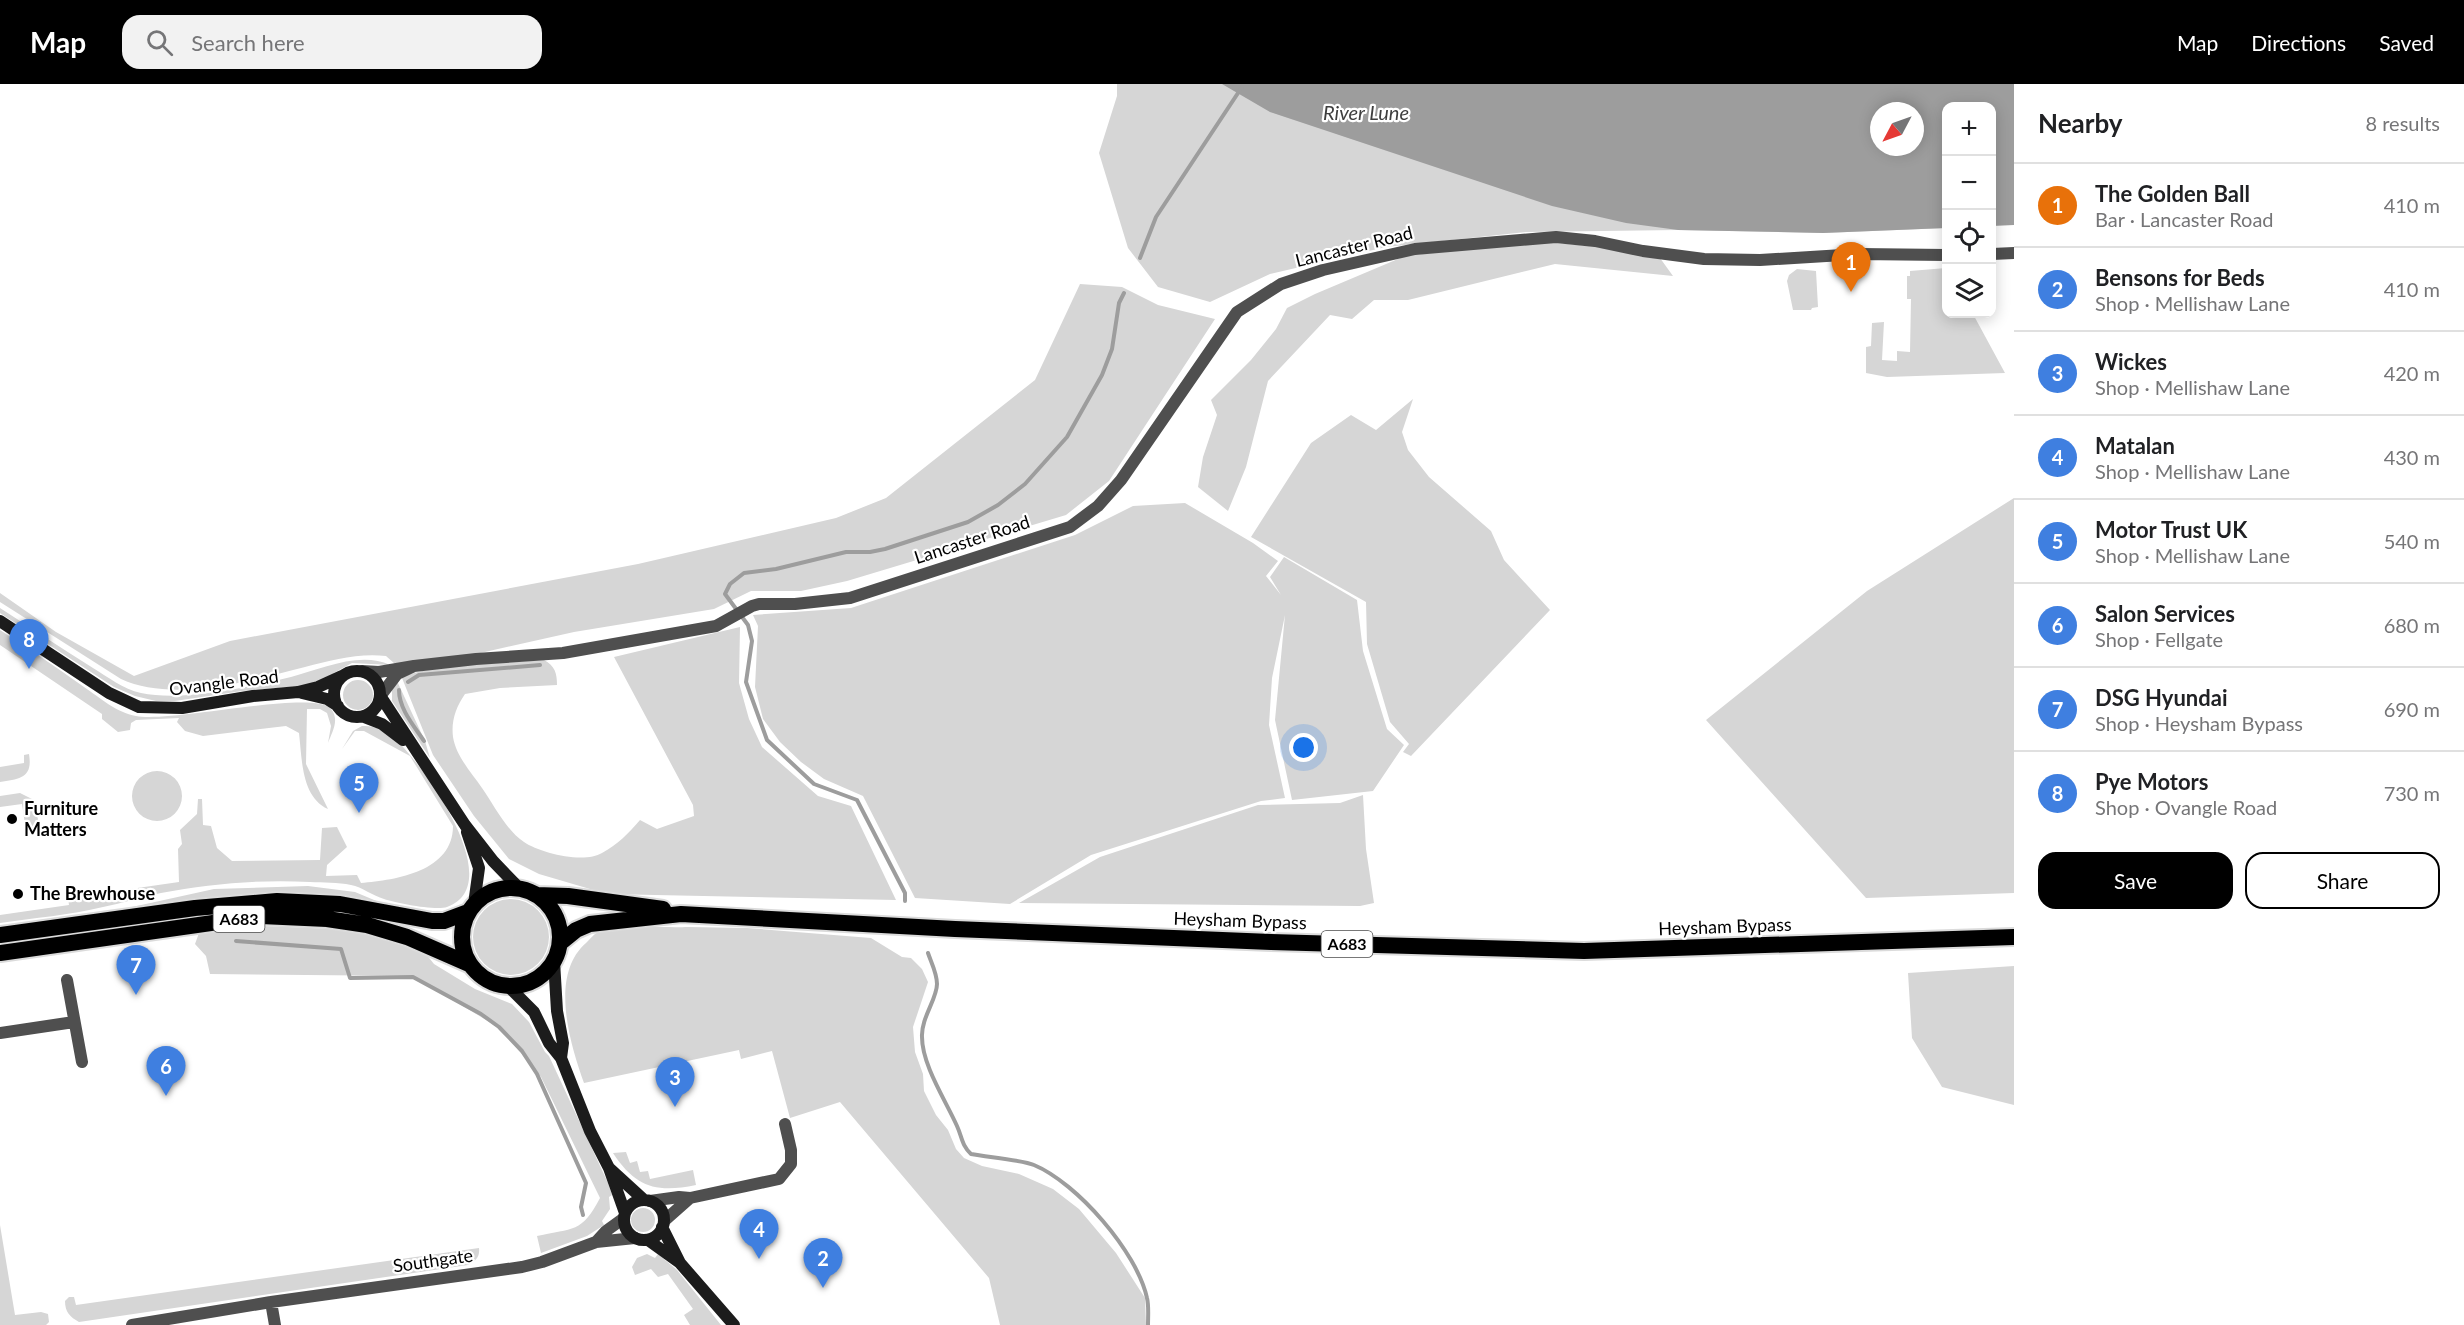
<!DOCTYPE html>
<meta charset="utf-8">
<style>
:root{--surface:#fff;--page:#f2f2f2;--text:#202124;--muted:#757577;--line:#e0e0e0;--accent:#000}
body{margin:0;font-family:Lato,sans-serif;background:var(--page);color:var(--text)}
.controls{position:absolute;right:18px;top:18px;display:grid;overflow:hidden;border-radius:12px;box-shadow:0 3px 15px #0003}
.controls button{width:54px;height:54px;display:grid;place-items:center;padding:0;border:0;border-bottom:2px solid var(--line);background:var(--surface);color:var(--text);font:30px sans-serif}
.compass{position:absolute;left:1870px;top:18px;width:54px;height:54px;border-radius:50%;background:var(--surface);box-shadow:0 3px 15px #0003;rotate:229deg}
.you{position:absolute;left:1304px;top:664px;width:21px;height:21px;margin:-15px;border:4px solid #fff;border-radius:50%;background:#1a73e8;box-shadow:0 0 0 9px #1a73e833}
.badge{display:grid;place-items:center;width:39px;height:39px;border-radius:50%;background:var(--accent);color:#fff;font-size:20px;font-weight:700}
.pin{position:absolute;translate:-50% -50px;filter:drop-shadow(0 2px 3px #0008)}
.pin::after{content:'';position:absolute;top:32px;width:21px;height:18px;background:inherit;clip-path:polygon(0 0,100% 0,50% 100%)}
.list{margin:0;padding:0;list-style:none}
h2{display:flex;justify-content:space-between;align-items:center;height:78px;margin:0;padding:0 24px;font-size:26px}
h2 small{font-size:20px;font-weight:400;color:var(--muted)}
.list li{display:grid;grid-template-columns:39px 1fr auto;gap:18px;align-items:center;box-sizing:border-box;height:84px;padding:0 24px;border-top:2px solid var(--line)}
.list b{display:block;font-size:22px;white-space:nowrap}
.list p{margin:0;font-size:20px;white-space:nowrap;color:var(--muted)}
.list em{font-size:20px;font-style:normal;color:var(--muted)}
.actions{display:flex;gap:12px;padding:18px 24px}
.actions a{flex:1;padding:14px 0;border:2px solid var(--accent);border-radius:18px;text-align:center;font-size:21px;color:var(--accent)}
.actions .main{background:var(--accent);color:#fff}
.icon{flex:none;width:33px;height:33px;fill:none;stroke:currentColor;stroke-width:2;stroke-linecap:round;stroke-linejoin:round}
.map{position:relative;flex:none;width:2014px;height:1241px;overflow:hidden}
header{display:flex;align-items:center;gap:36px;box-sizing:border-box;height:84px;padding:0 30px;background:var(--accent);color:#fff}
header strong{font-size:28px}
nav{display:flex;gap:33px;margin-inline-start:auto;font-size:21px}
.search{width:420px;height:54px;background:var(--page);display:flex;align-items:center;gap:15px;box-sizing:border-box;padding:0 21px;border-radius:18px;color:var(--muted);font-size:22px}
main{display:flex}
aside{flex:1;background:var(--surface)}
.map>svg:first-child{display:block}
</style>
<header>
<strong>Map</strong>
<div class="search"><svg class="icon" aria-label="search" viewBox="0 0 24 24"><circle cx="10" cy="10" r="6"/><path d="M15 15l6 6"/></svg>Search here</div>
<nav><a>Map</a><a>Directions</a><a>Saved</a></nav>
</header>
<main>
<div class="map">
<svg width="2014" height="1241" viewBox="0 0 2014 1241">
<rect width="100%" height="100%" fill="#fff"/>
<path fill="#d6d6d6" d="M 1117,0 L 1376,0 L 1946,144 L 1823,149 L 1678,146 L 1526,148 L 1386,163 L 1270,190 L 1210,218 L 1158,203 L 1128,164 L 1099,69 L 1117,12 Z
M 1536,157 L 1599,163 L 1660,174 L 1673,192 L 1555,180 L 1408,216 L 1374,216 L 1352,235 L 1330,231 L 1268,297 L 1246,383 L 1228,427 L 1198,403 L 1203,373 L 1217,331 L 1211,316 L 1251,276 L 1276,245 L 1287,224 L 1315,210 L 1405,172 Z
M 1946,184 L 1946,230 L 1973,230 L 2005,289 L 1887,293 L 1866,289 L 1866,263 L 1871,262 L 1872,239 L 1884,238 L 1882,276 L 1897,277 L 1897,267 L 1910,268 L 1911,215 L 1907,215 L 1907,192 L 1910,192 L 1910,187 Z
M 1797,185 L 1816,187 L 1818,223 L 1812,224 L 1811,226 L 1793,226 L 1787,197 L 1789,191 Z
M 1080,200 L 1122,203 L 1158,221 L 1215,235 L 1109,397 L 1066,431 L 847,497 L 801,507 L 751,507 L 714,525 L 574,548 L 476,570 L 395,580 L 386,572 C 358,569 332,576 305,583 C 251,597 173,619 121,595 L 0,518 L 0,509 L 56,548 L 134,592 L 230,557 L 638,480 L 836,434 L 886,414 L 1035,296 Z
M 1413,315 L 1402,348 L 1408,366 L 1429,393 L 1491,447 L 1504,476 L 1550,526 L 1411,672 L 1403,668 L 1409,660 L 1390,638 L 1367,560 L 1366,518 L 1251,453 L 1311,359 L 1351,331 L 1376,346 Z
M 2014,414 L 2014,809 L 1866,814 L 1706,636 L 1867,507 Z
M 1185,419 L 1253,459 L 1278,477 L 1266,492 L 1281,511 L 1270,493 L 1284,473 L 1357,516 L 1363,567 L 1387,645 L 1404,661 L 1373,707 L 1292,716 L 1275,636 L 1285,531 L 1272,594 L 1269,641 L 1285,714 L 1261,717 L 1091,771 L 1010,820 L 915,814 L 863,712 L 824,695 L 801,678 L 780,658 L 763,635 L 755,603 L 758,542 L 753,531 L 851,524 L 1075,451 L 1133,422 Z
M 0,524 C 31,544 61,564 93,584 C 108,593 123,605 141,609 C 183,618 250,603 291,593 C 321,585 360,567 390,581 L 352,579 L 319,597 L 301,602 L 242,607 L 175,617 L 156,617 L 135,612 L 114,603 L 0,529 Z
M 740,543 L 739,599 L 749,635 L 762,663 L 818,712 L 851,722 L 896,816 L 607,810 L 539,790 L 509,775 L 474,732 L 433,671 L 402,594 C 420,581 516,578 544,576 C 555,582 557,589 557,601 L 500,604 L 465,610 C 456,623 451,637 453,653 C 456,672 471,688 482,704 C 494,721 506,746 524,758 C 540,769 584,780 602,769 C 617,761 629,749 640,736 L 657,745 L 694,732 L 693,721 L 614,573 Z
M 0,546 C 28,564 56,583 84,603 C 99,613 117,629 136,632 C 172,639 313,605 331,625 C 340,636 332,648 328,659 L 331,642 L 327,629 L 320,625 L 307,625 L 306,680 L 328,725 C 301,713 302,674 299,649 L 286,642 L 203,652 L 185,647 L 177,638 L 179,634 L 136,636 L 131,639 L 130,646 L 118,648 L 102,635 L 102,630 L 0,561 Z
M343 611a15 15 0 1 1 30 0a15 15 0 1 1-30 0Z
M 397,597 L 425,657 L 430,674 L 392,617 L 392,606 Z
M 362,642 C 374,641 386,647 395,655 C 422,679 510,800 447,823 C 436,827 396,819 384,815 C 373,812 362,803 351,801 C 338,798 323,799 310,798 C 260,795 209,800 161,809 C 141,813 123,819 103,823 C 70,831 34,834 0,839 L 0,831 L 69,821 L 68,814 L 179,798 L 178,765 L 182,760 L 180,746 L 197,730 L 198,715 L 202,715 L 203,741 L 211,742 L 217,764 L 232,777 L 320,776 L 322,744 L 337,743 L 347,763 L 327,781 L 326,792 L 357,791 L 361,799 C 397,796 453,787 453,742 L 410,672 L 364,647 L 355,647 L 342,665 L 353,647 Z
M 29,670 C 33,694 20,695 0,698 L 0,683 L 24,679 L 24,671 Z
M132 712a25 25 0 1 1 50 0a25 25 0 1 1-50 0Z
M 20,709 L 34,716 L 40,745 L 26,747 L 22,720 L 0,723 L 0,712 Z
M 1363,711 L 1366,765 L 1374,819 L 1360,822 L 1019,819 L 1100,773 L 1258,721 L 1340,719 Z
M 308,802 L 355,808 L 386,821 L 278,811 L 210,814 L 114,827 L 214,805 Z
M473 853a38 38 0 1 1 76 0a38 38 0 1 1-76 0Z
M 264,842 L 358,846 L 400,858 L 426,870 L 434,880 L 475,905 L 512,920 L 529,938 L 545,968 L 549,972 L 608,1099 L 612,1111 L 609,1113 L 610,1125 L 602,1137 L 604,1141 L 587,1152 L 541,1169 L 537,1152 C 573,1144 582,1149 600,1114 L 541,993 L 501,945 L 413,892 L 210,890 L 206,872 L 195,860 L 199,849 Z
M 688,843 L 747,844 L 871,854 L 902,873 L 911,874 L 922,885 L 928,898 L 913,943 L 915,968 L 923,990 L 924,1007 L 936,1031 L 948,1046 L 956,1065 L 964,1074 L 982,1082 L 1019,1090 L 1053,1105 L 1079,1125 L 1116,1169 L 1145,1214 L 1146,1241 L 1000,1241 L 989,1194 L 840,1018 L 790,1034 L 772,967 L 741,975 L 739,966 L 584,999 C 570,960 549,891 586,859 C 590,855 595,849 600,847 C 616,841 668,844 688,843 Z
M 2014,882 L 2014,1021 L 1942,1003 L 1912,954 L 1908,889 Z
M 626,1068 L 630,1079 L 637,1077 L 640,1088 L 648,1087 L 650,1095 L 693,1086 L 696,1101 C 657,1109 636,1104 613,1069 Z
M631 1136a12 12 0 1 1 24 0a12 12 0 1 1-24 0Z
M 0,1141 L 15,1231 L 41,1228 L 48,1230 L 49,1238 L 46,1241 L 0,1241 Z
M 479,1164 C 480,1173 476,1177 468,1181 L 79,1238 C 70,1233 65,1228 65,1217 L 69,1213 L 74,1213 L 76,1221 Z
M 647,1170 L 655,1174 L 658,1170 L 677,1186 L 721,1241 L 690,1241 L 684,1231 L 693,1225 L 668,1190 L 658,1193 L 651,1185 L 635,1191 L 632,1183 L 637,1174 Z"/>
<path fill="#9d9d9d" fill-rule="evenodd" d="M 1222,0 L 2014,0 L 2014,141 L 1992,142 L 1992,22 L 1946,22 L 1946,144 L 1823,149 L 1678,146 L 1626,139 L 1552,122 L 1270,28 ZM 1879,27 L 1915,27 L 1915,63 L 1879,63 Z"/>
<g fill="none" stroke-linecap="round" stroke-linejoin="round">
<path stroke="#9d9d9d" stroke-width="4" d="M 1140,174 L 1156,133 L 1244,0
M 408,598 L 419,591 L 540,581
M 399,606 C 399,625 414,642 424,657
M 905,817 L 905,809 L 857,716 L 814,700 L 767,656 L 746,598 L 752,557 L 748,541 L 725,510 L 730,500 L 744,489 L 776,485 L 846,468 L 870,468 L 885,465 L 968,438 L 998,421 L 1025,400 L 1067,353 L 1102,291 L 1112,265 L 1119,219 L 1124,209
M 236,857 L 341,865 L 350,894 L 413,893 L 481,930 L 499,943 L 522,967 L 537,990 L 586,1099 L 581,1123 L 583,1131
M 928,869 C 931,878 937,889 937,900 C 937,915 921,934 922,953 C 922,981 946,1017 957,1042 C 962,1053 962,1062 971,1070 C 986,1073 1023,1076 1034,1081 C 1077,1099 1137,1168 1147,1214 C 1149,1222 1148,1232 1148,1241"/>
<g stroke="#dbdbdb" stroke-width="20">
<path id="trunk" d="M462 853a49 49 0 1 1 98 0a49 49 0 1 1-98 0Z
M 536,811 L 568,812 L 663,825
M 0,851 L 195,824 L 277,817 L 340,820 L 432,837 L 444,837 L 468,828
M 560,859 L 576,846 L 590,840 L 681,830 L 955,845 L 1271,858 L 1584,867 L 2014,853
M 0,869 L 261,832 L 327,835 L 367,841 L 407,853 L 471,881"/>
</g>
<path stroke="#4f4f4f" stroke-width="12" d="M 1992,170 L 2014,169
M 414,582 L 476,575 L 563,569 L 716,542 L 752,522 L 759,520 L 795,520 L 850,514 L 1070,443 L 1098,422 L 1121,396 L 1237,228 L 1281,200 L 1323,186 L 1415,165 L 1556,153 L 1595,157 L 1643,167 L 1704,175 L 1760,176 L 1859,170 L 1946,171
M 362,587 L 379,588 L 414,582 L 397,590 L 381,611
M 67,896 L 82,978
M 0,949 L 74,938
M 650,1117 L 679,1113 L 690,1114 L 779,1095 L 791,1080 L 791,1066 L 785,1040
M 664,1137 L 690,1114
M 596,1158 L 606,1147 L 624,1134
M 271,1218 L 275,1241
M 132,1241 L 271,1218 L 522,1183 L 542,1178 L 596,1158 L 635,1154"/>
<path stroke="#1c1c1c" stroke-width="12" d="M 0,537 L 109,609 L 139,623 L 182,624 L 253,612 L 298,608 L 318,603 L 342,592
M334 610a23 23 0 1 1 46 0a23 23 0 1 1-46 0Z
M 302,609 L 327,615 L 338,622
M 381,613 L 465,741 L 493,777 L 519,804
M 364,633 L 382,640 L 403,656
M 467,748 L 479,784 L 474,820
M 554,877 L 557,927 L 563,959 L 561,974
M 508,902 L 534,928 L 549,959 L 561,974 L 590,1047 L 609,1084 L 625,1129
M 609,1084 L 644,1116
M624 1136a20 20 0 1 1 40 0a20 20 0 1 1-40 0Z
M 662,1143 L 680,1179
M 648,1156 L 680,1179 L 734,1241"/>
<use href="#trunk" stroke="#000" stroke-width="16"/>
</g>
<g fill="#000" stroke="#fff" stroke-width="2">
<circle cx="12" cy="735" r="6"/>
<circle cx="18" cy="810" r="6"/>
</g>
<g text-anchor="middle" stroke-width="4.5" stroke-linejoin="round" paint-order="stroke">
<g fill="#fff" stroke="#4c4c4c" stroke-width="1.5">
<rect x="213.5" y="822" width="51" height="26" rx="4.5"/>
<rect x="1321.5" y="847" width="51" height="26" rx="4.5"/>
</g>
<g font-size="16" font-weight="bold" fill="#000">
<text x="239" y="841">A683</text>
<text x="1347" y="866">A683</text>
</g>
<g font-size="18" fill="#000" stroke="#fff">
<text transform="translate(1354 163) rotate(-14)" y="6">Lancaster Road</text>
<text transform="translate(972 456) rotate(-18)" y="6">Lancaster Road</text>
<text transform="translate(224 599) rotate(-7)" y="6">Ovangle Road</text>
<text transform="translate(1240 837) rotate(2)" y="6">Heysham Bypass</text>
<text transform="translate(1725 843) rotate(-2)" y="6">Heysham Bypass</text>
<text transform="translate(433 1177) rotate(-8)" y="6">Southgate</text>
</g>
<g font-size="18" font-weight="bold" fill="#000" stroke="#fff" text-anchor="start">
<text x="24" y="731">Furniture<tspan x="24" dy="21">Matters</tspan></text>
<text x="30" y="816">The Brewhouse</text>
</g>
<g font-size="20" font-style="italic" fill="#3e3e3e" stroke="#fff">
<text x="1366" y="36">River Lune</text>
</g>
</g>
</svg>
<div class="controls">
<button>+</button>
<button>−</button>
<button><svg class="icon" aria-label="locate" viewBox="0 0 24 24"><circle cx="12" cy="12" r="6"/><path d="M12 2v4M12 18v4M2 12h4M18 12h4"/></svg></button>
<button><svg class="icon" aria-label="layers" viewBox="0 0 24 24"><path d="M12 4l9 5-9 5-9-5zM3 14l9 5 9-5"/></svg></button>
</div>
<svg class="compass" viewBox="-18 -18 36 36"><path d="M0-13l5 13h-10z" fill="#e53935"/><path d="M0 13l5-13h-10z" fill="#757577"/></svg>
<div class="you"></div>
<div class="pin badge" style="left:1851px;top:208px;background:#e8710a">1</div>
<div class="pin badge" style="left:823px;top:1204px;background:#3f7fe0">2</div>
<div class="pin badge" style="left:675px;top:1023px;background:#3f7fe0">3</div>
<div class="pin badge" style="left:759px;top:1175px;background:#3f7fe0">4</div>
<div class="pin badge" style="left:359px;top:729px;background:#3f7fe0">5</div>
<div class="pin badge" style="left:166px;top:1012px;background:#3f7fe0">6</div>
<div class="pin badge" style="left:136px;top:911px;background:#3f7fe0">7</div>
<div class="pin badge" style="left:29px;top:585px;background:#3f7fe0">8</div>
</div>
<aside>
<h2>Nearby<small>8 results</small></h2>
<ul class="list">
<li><span class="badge" style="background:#e8710a">1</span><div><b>The Golden Ball</b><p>Bar · Lancaster Road</p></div><em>410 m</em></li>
<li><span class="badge" style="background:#3f7fe0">2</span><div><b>Bensons for Beds</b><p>Shop · Mellishaw Lane</p></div><em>410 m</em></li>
<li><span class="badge" style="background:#3f7fe0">3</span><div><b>Wickes</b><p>Shop · Mellishaw Lane</p></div><em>420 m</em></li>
<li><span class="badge" style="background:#3f7fe0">4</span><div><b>Matalan</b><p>Shop · Mellishaw Lane</p></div><em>430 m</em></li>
<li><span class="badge" style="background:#3f7fe0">5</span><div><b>Motor Trust UK</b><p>Shop · Mellishaw Lane</p></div><em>540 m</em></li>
<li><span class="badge" style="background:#3f7fe0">6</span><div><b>Salon Services</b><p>Shop · Fellgate</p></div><em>680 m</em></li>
<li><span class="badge" style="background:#3f7fe0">7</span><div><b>DSG Hyundai</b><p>Shop · Heysham Bypass</p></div><em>690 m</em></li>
<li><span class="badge" style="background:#3f7fe0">8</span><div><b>Pye Motors</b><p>Shop · Ovangle Road</p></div><em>730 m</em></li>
</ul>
<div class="actions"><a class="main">Save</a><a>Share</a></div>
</aside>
</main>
